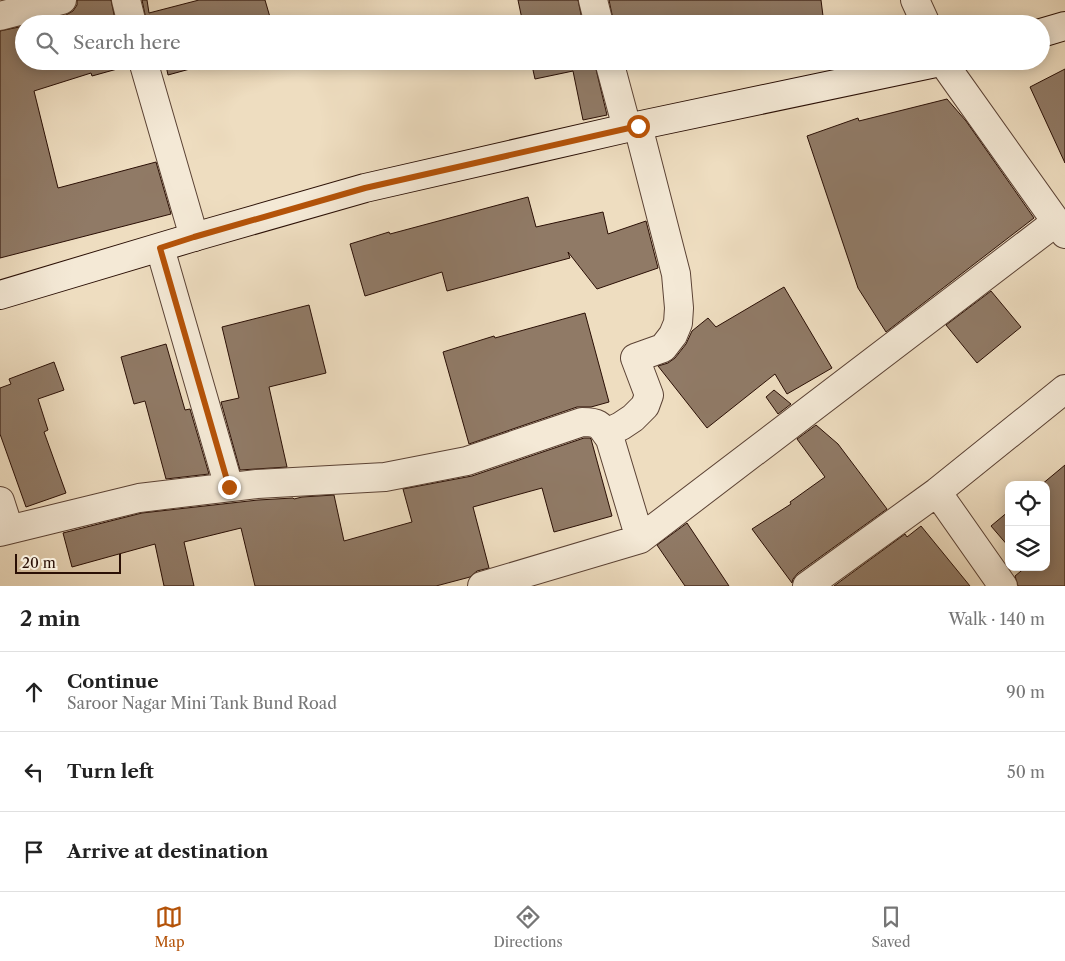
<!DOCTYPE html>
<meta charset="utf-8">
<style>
:root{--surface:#fff;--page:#f2f2f2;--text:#222;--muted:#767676;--line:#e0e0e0;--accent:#b45309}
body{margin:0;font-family:"Libre Caslon Text",serif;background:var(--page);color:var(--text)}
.controls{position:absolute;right:15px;bottom:15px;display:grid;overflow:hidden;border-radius:10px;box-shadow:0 2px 12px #0003}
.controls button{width:45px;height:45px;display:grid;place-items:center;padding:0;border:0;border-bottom:1px solid var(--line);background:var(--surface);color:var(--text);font:25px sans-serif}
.scale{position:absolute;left:15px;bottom:12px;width:106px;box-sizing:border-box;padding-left:5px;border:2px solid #2a0f05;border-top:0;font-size:14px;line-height:18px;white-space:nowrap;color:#2a0f05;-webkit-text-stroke:4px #f4e9d6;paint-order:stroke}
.stop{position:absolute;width:15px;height:15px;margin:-11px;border:4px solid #b45309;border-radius:50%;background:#fff}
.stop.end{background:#b45309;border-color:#fff;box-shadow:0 1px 5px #0008}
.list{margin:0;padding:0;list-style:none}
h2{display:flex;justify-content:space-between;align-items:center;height:65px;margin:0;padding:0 20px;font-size:21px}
h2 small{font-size:16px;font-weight:400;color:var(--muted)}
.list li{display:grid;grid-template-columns:32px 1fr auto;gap:15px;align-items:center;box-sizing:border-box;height:80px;padding:0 20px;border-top:1px solid var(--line)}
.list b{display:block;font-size:19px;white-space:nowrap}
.list p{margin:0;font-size:16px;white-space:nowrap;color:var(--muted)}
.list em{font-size:16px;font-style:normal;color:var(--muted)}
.icon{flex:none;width:28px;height:28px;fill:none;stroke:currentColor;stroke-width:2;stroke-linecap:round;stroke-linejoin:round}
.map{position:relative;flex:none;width:1065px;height:586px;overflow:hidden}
.search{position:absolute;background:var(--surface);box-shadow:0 2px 12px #0003;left:15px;right:15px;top:15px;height:55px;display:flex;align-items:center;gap:12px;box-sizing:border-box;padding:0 18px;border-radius:28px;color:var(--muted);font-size:19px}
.sheet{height:305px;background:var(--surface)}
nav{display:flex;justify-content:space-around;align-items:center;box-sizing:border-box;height:70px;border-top:1px solid var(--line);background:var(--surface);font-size:14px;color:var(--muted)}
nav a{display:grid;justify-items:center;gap:2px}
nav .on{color:var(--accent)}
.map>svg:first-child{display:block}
</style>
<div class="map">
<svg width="1065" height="586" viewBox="0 0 1065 586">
<rect width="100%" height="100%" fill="#eeddc0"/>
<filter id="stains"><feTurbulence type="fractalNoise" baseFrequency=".004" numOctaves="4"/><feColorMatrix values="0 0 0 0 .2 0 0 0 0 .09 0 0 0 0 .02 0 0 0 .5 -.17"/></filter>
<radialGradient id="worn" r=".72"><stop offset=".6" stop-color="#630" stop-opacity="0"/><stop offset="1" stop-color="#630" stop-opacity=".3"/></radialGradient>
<path fill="#907a66" stroke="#2a0f05" d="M 77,0 L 111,0 L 116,24 L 32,24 L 66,15 L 73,11 L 77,5 Z
M 142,0 L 147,0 L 149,13 L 199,0 L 265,0 L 272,24 L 147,24 Z
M 518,0 L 578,0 L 583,24 L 523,24 Z
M 609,0 L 821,0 L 824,24 L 614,24 Z
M 24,26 L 24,61 L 128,61 L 128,66 L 92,76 L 91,73 L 34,91 L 58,188 L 156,162 L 171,214 L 0,258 L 0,31 Z
M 165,61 L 219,61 L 168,75 Z
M 226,61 L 254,61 L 228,68 Z
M 531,61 L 594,61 L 607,115 L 583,120 L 573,71 L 535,79 Z
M 1065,69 L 1065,163 L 1030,87 Z
M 947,99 L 966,121 L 1034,218 L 886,332 L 858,288 L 807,136 L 858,118 L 859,121 Z
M 528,197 L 536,227 L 603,212 L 608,234 L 646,221 L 658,268 L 597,289 L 568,252 L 570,258 L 447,291 L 442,272 L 365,296 L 350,244 L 389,232 L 390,234 Z
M 784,287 L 832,368 L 787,394 L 775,374 L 707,428 L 658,366 L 668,363 L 675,358 L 686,344 L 692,331 L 708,318 L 716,327 Z
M 991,291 L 1021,327 L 977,363 L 946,325 Z
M 309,305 L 326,373 L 269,387 L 287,467 L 240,470 L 221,402 L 239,398 L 222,327 Z
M 585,313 L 609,402 L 591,407 L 577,407 L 469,444 L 443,352 L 494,336 L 495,338 Z
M 166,344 L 185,410 L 190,409 L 209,474 L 166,479 L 145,401 L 134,404 L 121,357 Z
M 54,362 L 64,390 L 38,399 L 48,430 L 44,432 L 66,493 L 26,507 L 0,434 L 0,388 L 11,384 L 9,379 Z
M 774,390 L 791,404 L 778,414 L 766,397 Z
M 816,425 L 838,444 L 887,509 L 798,573 L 793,579 L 792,583 L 752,529 L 791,504 L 790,502 L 825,477 L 797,439 Z
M 584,438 L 590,438 L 591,439 L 612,516 L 554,532 L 542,488 L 473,507 L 489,568 L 477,571 L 470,577 L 436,586 L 255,586 L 241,528 L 184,542 L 194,586 L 164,586 L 155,544 L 72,567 L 63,533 L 142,513 L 258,500 L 293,498 L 294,499 L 302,497 L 334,495 L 344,541 L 412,522 L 403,489 L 472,476 Z
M 1065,465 L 1065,586 L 1018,586 L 1015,576 L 1026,567 L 1046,567 L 1046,485 L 1041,485 Z
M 1009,511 L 1009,547 L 991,526 Z
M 687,523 L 729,586 L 685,586 L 657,545 Z
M 921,526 L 970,586 L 834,586 L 905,534 L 907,537 Z"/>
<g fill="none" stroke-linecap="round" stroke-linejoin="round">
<g stroke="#5b4234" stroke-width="30">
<path id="minor" d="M 126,0 L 132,24
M 593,0 L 599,24
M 0,16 L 62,0
M 143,61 L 194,237
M 609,61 L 627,128
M 160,248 L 229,487
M 606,433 L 621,426 L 633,418 L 645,406 L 649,395 L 635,358 L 663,348 L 673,335 L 678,323 L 679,308 L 676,274 L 638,126
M 937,492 L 1003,586
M 0,501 L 9,529
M 0,532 L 139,498 L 257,484 L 385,477 L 467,461 L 582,422 C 600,422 600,425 610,439 L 640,539
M 482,586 L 640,539 L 1056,222
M 807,586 L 937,492 L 1065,389"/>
</g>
<g stroke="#5b4234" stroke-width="30">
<path id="tertiary" d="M 915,0 L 926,24
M 942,61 L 1065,234"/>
</g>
<g stroke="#2a0f05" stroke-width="30">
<path id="secondary" d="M 1041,33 L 1065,26
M 0,295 L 194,237 L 365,188 L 627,128 L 945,61"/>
</g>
<use href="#minor" stroke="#f4e9d6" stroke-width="28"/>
<use href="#tertiary" stroke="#f4e9d6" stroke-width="28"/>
<use href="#secondary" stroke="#f4e9d6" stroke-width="28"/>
</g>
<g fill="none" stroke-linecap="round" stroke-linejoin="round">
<path stroke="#b45309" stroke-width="6" d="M 229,487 L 160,248 L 194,237 L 365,188 L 638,126"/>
</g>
<rect width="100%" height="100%" filter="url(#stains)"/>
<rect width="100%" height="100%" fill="url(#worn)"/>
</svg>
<div class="controls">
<button><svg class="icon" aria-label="locate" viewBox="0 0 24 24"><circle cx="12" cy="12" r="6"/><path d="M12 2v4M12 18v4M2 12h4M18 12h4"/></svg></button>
<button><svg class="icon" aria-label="layers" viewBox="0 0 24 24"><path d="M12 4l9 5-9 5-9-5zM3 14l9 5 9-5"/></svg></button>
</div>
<div class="scale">20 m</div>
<div class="stop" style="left:638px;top:126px"></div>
<div class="stop end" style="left:229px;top:487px"></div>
<div class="search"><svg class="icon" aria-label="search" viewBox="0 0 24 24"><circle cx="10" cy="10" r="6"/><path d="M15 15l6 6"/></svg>Search here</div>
</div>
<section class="sheet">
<h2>2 min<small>Walk · 140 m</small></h2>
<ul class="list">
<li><svg class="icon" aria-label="ahead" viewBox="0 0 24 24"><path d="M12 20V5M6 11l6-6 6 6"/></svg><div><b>Continue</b><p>Saroor Nagar Mini Tank Bund Road</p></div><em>90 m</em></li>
<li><svg class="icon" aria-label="left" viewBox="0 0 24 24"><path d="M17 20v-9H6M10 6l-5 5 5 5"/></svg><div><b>Turn left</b></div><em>50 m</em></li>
<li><svg class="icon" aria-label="arrive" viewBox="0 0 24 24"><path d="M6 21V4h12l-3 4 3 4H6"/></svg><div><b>Arrive at destination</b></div></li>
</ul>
</section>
<nav>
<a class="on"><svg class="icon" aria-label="map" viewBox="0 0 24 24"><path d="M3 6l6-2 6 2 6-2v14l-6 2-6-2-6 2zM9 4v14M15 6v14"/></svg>Map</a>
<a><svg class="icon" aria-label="directions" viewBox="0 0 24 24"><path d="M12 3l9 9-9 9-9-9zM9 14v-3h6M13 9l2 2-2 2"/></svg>Directions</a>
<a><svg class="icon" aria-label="saved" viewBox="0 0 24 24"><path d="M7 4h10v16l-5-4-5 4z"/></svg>Saved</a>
</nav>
